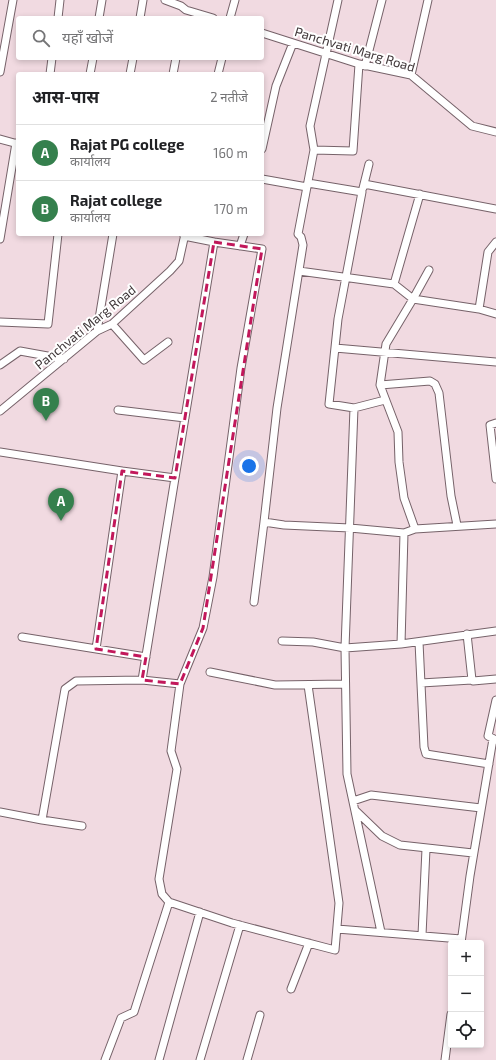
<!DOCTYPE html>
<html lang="hi">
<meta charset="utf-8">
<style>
:root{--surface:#fff;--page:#f2f2f2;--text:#202124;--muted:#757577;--line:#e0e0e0;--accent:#35804d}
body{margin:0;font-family:"Exo 2","Noto Sans Devanagari",sans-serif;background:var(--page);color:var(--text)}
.controls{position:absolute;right:12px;bottom:12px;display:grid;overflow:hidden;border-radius:4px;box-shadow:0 2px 6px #0003}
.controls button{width:36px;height:36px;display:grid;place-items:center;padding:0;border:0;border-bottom:1px solid var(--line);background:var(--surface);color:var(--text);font:20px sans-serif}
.you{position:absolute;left:249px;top:466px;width:14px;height:14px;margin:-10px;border:3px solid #fff;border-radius:50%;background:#1a73e8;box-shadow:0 0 0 6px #1a73e833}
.badge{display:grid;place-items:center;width:26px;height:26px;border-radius:50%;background:var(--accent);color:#fff;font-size:13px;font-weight:700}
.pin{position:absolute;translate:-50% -33px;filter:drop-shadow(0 1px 2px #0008)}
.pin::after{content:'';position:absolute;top:21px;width:14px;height:12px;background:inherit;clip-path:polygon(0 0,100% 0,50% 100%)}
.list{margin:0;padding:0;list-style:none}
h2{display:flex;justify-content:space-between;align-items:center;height:52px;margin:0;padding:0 16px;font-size:17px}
h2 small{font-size:13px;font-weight:400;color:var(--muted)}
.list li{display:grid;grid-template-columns:26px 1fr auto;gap:12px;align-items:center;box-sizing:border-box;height:56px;padding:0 16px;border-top:1px solid var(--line)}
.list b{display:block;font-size:15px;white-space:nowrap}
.list p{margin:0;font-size:13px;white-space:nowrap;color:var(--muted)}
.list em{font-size:13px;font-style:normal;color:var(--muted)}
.icon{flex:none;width:22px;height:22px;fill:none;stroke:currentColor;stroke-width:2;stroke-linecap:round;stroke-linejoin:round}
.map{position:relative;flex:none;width:496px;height:1060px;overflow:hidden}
.search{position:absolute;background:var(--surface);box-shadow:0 2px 6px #0003;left:16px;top:16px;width:248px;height:44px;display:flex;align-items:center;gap:10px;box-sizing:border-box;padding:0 14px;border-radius:4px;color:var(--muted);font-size:15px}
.panel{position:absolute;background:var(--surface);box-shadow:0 2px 6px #0003;left:16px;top:72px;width:248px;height:164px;border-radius:4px}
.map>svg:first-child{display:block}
</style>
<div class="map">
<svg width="496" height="1060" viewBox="0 0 496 1060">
<rect width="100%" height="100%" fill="#f1dae1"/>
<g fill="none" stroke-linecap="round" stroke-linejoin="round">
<g stroke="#766269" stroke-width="9">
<path id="minor" d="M 165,0 L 181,6 L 186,10 L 213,18
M 58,18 L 60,0
M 99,18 L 102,0
M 140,18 L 143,0
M 230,18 L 235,0
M 262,33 L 359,64 L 411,75 L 472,126 L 496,132
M 365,66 L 382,0
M 0,72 L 13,0
M 50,74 L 52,58
M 90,74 L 93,58
M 130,74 L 133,58
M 173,74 L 176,58
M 218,74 L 222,58
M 411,75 L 428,0
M 0,139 L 18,144
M 262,149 L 276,86 L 293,43
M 314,150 L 310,126 L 338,0
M 262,179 L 307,187
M 308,183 L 362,192 L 338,319 L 329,404 L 354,408 L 345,648 L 401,644
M 364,184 L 496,209
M 363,188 L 369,164
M 0,239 L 16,143
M 214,242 L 262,249 L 241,368 L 213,577 L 203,628 L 180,684 L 171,751 L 177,769 L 159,879 L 162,894 L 169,902 L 232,923 L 335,950 L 339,903 L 308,685
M 496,242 L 488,252 L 479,309 L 496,314
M 240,246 L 244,234
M 299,271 L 394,284 L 413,299 L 429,270
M 394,284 L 420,194
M 479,309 L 413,299 L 386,344 L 380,385 L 398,432 L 399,462 L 404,498 L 415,529 L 404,533 L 401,644 L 496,631
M 0,322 L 48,324 L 58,234
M 112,324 L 144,360 L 168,342
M 97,331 L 113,234
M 335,348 L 496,362
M 0,365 L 20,351 L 64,359
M 380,385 L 430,381 L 435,384 L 439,393 L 451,496 L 457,525
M 354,408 L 385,400
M 118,410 L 185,418
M 0,411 L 97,331 L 112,324 L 170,271 L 179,261 L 185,234
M 496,423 L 490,425 L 496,479
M 0,452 L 122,471 L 96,649
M 122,471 L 175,478 L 142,680
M 175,478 L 214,242 L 184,236
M 264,522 L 277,408 L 303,245 L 301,237 L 298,234 L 314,150 L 353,151 L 359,64
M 415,529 L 496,524
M 254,602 L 264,522 L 284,525 L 350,528 L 404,533
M 467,634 L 472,680 L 473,681 L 496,679
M 22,637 L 146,657
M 282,641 L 313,642 L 345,648 L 347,774 L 381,932
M 419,642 L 424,747 L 426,754 L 489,764
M 210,672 L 275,685 L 345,684
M 421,683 L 472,680
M 496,740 L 488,736 L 496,700
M 353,801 L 371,795 L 481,808
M 355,810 L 382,836 L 400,845 L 473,853
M 0,812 L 42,820
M 82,826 L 42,820 L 65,689 L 76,681 L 142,680 L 180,684
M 337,929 L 461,939
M 422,935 L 426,849
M 461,943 L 470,876 L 493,739
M 291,989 L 309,943
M 105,1060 L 121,1018 L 134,1012 L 169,902
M 159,1060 L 200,912
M 200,1060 L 240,925
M 247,1060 L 260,1015
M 445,1060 L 451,1014"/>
</g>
<use href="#minor" stroke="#fff" stroke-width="7"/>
</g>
<path fill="none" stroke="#c2185b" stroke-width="3" stroke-dasharray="8 5" stroke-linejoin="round" d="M 214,242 L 262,249 L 203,628 L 180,684 L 142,680 L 146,657 L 96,649 L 122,471 L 175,478 Z"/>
<g text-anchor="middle" stroke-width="4" stroke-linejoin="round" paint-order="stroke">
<g font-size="13" fill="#3f3638" stroke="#fff">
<text transform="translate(355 49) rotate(17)" y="5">Panchvati Marg Road</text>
<text transform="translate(85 327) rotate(-39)" y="5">Panchvati Marg Road</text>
</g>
</g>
</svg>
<div class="controls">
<button>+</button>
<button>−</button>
<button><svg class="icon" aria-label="locate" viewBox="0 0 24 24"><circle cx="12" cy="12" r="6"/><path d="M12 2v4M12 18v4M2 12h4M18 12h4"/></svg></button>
</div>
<div class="you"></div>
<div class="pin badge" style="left:61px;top:521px">A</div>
<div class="pin badge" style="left:46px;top:421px">B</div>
<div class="search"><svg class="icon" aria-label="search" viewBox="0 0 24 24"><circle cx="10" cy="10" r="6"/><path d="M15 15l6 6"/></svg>यहाँ खोजें</div>
<section class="panel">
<h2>आस-पास<small>2 नतीजे</small></h2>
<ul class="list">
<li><span class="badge">A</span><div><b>Rajat PG college</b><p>कार्यालय</p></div><em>160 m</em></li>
<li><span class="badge">B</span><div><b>Rajat college</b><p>कार्यालय</p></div><em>170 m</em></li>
</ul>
</section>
</div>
